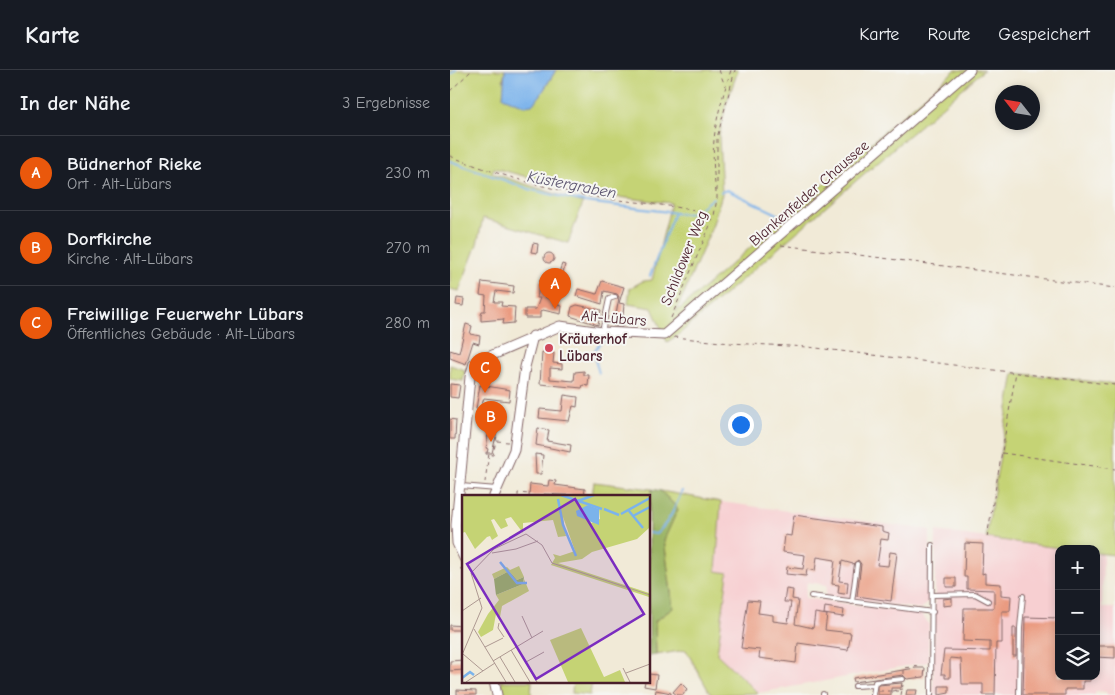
<!DOCTYPE html>
<html lang="de">
<meta charset="utf-8">
<style>
:root{--surface:#171b24;--page:#242831;--text:#f1f3f6;--muted:#9ea1a6;--line:#363941;--accent:#ea580c}
body{margin:0;font-family:"Comic Neue",sans-serif;background:var(--page);color:var(--text)}
.controls{position:absolute;right:15px;bottom:15px;display:grid;overflow:hidden;border-radius:10px;box-shadow:0 2px 8px #0003}
.controls button{width:45px;height:45px;display:grid;place-items:center;padding:0;border:0;border-bottom:1px solid var(--line);background:var(--surface);color:var(--text);font:25px sans-serif}
.compass{position:absolute;left:545px;top:15px;width:45px;height:45px;border-radius:50%;background:var(--surface);box-shadow:0 2px 8px #0003;rotate:301deg}
.you{position:absolute;left:290px;top:354px;width:18px;height:18px;margin:-12px;border:4px solid #fff;border-radius:50%;background:#1a73e8;box-shadow:0 0 0 8px #1a73e833}
.badge{display:grid;place-items:center;width:32px;height:32px;border-radius:50%;background:var(--accent);color:#fff;font-size:16px;font-weight:700}
.pin{position:absolute;translate:-50% -41px;filter:drop-shadow(0 1px 2px #0008)}
.pin::after{content:'';position:absolute;top:26px;width:18px;height:15px;background:inherit;clip-path:polygon(0 0,100% 0,50% 100%)}
.list{margin:0;padding:0;list-style:none}
h2{display:flex;justify-content:space-between;align-items:center;height:65px;margin:0;padding:0 20px;font-size:21px}
h2 small{font-size:16px;font-weight:400;color:var(--muted)}
.list li{display:grid;grid-template-columns:32px 1fr auto;gap:15px;align-items:center;box-sizing:border-box;height:75px;padding:0 20px;border-top:1px solid var(--line)}
.list b{display:block;font-size:19px;white-space:nowrap}
.list p{margin:0;font-size:16px;white-space:nowrap;color:var(--muted)}
.list em{font-size:16px;font-style:normal;color:var(--muted)}
.icon{flex:none;width:28px;height:28px;fill:none;stroke:currentColor;stroke-width:2;stroke-linecap:round;stroke-linejoin:round}
.map{position:relative;flex:none;width:665px;height:625px;overflow:hidden}
header{display:flex;align-items:center;gap:30px;box-sizing:border-box;height:70px;padding:0 25px;background:var(--surface);border-bottom:1px solid var(--line)}
header strong{font-size:24px}
nav{display:flex;gap:28px;margin-inline-start:auto;font-size:18px}
main{display:flex}
aside{flex:1;background:var(--surface)}
.map>svg:first-child{display:block}
</style>
<header>
<strong>Karte</strong>
<nav><a>Karte</a><a>Route</a><a>Gespeichert</a></nav>
</header>
<main>
<aside>
<h2>In der Nähe<small>3 Ergebnisse</small></h2>
<ul class="list">
<li><span class="badge">A</span><div><b>Büdnerhof Rieke</b><p>Ort · Alt-Lübars</p></div><em>230 m</em></li>
<li><span class="badge">B</span><div><b>Dorfkirche</b><p>Kirche · Alt-Lübars</p></div><em>270 m</em></li>
<li><span class="badge">C</span><div><b>Freiwillige Feuerwehr Lübars</b><p>Öffentliches Gebäude · Alt-Lübars</p></div><em>280 m</em></li>
</ul>
</aside>
<div class="map">
<svg width="665" height="625" viewBox="0 0 665 625">
<rect width="100%" height="100%" fill="#f6f6f2"/>
<filter id="ink" filterUnits="userSpaceOnUse"><feTurbulence type="fractalNoise" baseFrequency=".02" numOctaves="2"/><feDisplacementMap in="SourceGraphic" scale="10" xChannelSelector="R" yChannelSelector="G"/><feConvolveMatrix kernelMatrix="1 2 1 2 8 2 1 2 1" color-interpolation-filters="sRGB"/></filter>
<filter id="wash" filterUnits="userSpaceOnUse"><feTurbulence type="fractalNoise" baseFrequency=".0096" numOctaves="4" result="noise"/><feDisplacementMap in="SourceGraphic" scale="20" xChannelSelector="R" yChannelSelector="G"/><feGaussianBlur stdDeviation="1.12" result="paint"/><feColorMatrix in="noise" values="0 0 0 0 0 0 0 0 0 0 0 0 0 0 0 0 0 1.4 0 .05"/><feComposite in="paint" operator="in"/></filter>
<g filter="url(#wash)">
<rect width="100%" height="100%" fill="#f1ead7"/>
<path fill="#f7cfd1" d="M 271,432 L 480,460 L 479,531 L 471,539 L 376,526 L 377,515 L 357,512 L 355,528 L 471,544 L 479,554 L 478,592 L 308,623 L 267,584 L 278,503 L 266,501 Z
M 486,461 L 616,479 L 609,479 L 609,606 L 646,606 L 646,483 L 653,484 L 652,538 L 665,538 L 665,625 L 657,625 L 656,622 L 646,621 L 645,625 L 483,625 Z"/>
<path fill="#c5d374" stroke="#887950" d="M 0,0 L 55,0 L 53,10 L 90,26 L 106,0 L 288,0 L 276,35 L 269,67 L 272,124 L 262,157 L 226,242 L 505,0 L 534,0 L 228,265 L 217,272 L 202,238 L 178,234 L 180,218 L 193,211 L 202,210 L 221,133 L 141,124 L 44,98 L 42,103 L 133,133 L 118,173 L 33,148 L 27,174 L 9,221 L 0,219 Z
M 0,295 L 15,300 L 13,311 L 0,309 Z
M 564,303 L 665,314 L 665,485 L 646,483 L 646,479 L 616,479 L 536,468 Z
M 144,412 L 202,419 L 199,442 L 199,426 L 142,426 Z
M 211,421 L 271,432 L 266,501 L 278,503 L 267,584 L 308,623 L 261,625 L 236,580 L 206,585 L 205,551 L 223,538 L 214,469 L 228,439 Z
M 51,611 L 82,611 L 81,625 L 55,625 Z
M 123,611 L 142,611 L 140,625 L 122,623 Z"/>
<path fill="#9cb566" stroke="#736a48" d="M 202,419 L 211,421 L 228,439 L 214,470 L 223,538 L 205,551 L 206,585 L 199,586 L 199,442 Z"/>
<path fill="#7bb3eb" stroke="#62698b" d="M 55,0 L 106,0 L 90,26 L 82,35 L 75,36 L 53,27 Z"/>
<g fill="none" stroke-linecap="round" stroke-linejoin="round">
<path stroke="#7bb3eb" stroke-width="2" d="M 0,5 L 6,0
M 0,91 L 82,120 L 135,132 L 236,144 L 243,142
M 271,122 L 277,120 L 338,149
M 250,138 L 263,128
M 200,206 L 224,143
M 149,303 L 143,283 L 149,274 L 160,267
M 199,463 L 206,464 C 220,452 225,437 232,421"/>
</g>
<g id="blocks">
<path fill="#ea9b81" d="M 83,173 L 88,174 L 87,183 L 81,182 Z
M94 188a5 5 0 1 1 10 0a5 5 0 1 1-10 0Z
M 112,194 L 115,195 L 104,234 L 112,236 L 111,244 L 93,240 L 90,242 L 90,248 L 75,248 L 75,239 L 86,239 L 90,228 L 87,228 L 90,210 L 98,211 L 95,227 L 99,229 Z
M 152,211 L 174,217 L 169,233 L 174,234 L 172,257 L 164,256 L 169,227 L 167,224 L 154,221 L 152,234 L 126,226 L 128,219 L 147,224 Z
M 32,212 L 64,216 L 63,223 L 46,221 L 44,232 L 52,232 L 51,236 L 65,237 L 64,253 L 53,254 L 54,249 L 31,251 L 31,245 L 32,241 L 35,241 L 36,226 L 30,225 Z
M 7,228 L 14,229 L 13,236 L 6,235 Z
M 127,235 L 151,240 L 148,255 L 120,246 L 122,237 Z
M 16,254 L 22,256 L 20,264 L 30,266 L 29,274 L 23,272 L 16,294 L 0,288 L 0,280 L 9,283 Z
M 92,282 L 104,283 L 103,293 L 112,294 L 112,299 L 100,298 L 100,309 L 124,311 L 125,302 L 134,301 L 134,305 L 139,305 L 138,316 L 133,315 L 132,318 L 90,314 Z
M 0,314 L 10,315 L 8,328 L 0,327 Z
M 30,315 L 60,320 L 59,331 L 34,328 L 30,340 L 26,339 Z
M 114,325 L 128,327 L 127,337 L 123,336 L 119,351 L 89,348 L 90,339 L 112,341 Z
M 0,349 L 6,350 L 5,369 L 0,369 Z
M 88,358 L 99,360 L 97,371 L 121,375 L 120,382 L 86,375 Z
M 39,361 L 47,362 L 42,383 L 37,383 L 38,379 L 36,378 Z
M 85,384 L 93,385 L 91,404 L 86,404 Z
M 99,410 L 106,411 L 105,415 L 135,419 L 134,426 L 94,424 L 94,426 L 79,426 L 80,414 L 98,416 Z
M 344,445 L 432,457 L 432,461 L 439,463 L 438,470 L 431,469 L 427,495 L 438,496 L 440,482 L 447,483 L 441,531 L 407,526 L 411,494 L 408,490 L 403,494 L 392,491 L 389,511 L 398,512 L 397,523 L 394,524 L 388,523 L 389,515 L 382,514 L 385,490 L 367,487 L 365,501 L 357,499 L 356,506 L 336,504 L 337,497 L 353,499 L 355,485 L 333,482 L 335,465 L 341,466 Z
M 515,473 L 533,474 L 532,504 L 535,503 L 535,513 L 551,514 L 551,525 L 561,526 L 560,541 L 552,541 L 552,573 L 546,573 L 545,625 L 533,625 L 533,614 L 512,614 L 511,589 L 500,588 L 500,608 L 495,608 L 495,604 L 491,604 L 494,580 L 540,581 L 540,572 L 513,571 L 514,538 L 544,538 L 544,520 L 517,519 L 517,507 L 514,507 Z
M 496,508 L 506,508 L 506,517 L 496,517 Z
M 336,519 L 343,520 L 342,529 L 348,530 L 345,554 L 363,558 L 365,543 L 377,545 L 375,560 L 401,563 L 398,580 L 348,573 L 346,593 L 309,588 L 310,580 L 291,578 L 298,530 L 310,531 L 308,543 L 323,545 L 323,551 L 338,553 L 341,532 L 334,532 Z
M 502,528 L 502,535 L 493,536 L 493,529 Z
M 375,537 L 394,540 L 393,547 L 374,544 Z
M 575,547 L 609,548 L 609,606 L 640,606 L 640,611 L 633,611 L 633,619 L 615,619 L 615,625 L 573,625 Z
M 0,555 L 14,556 L 14,560 L 0,560 Z
M 563,558 L 566,558 L 566,586 L 563,586 Z
M 646,576 L 665,576 L 665,588 L 646,587 Z
M 14,590 L 14,600 L 0,601 L 0,591 Z
M 466,598 L 475,598 L 474,607 L 457,609 L 453,605 L 404,612 L 403,608 Z
M 199,604 L 207,605 L 205,618 L 194,616 L 195,611 L 199,611 Z
M 231,613 L 237,619 L 233,625 L 227,625 L 223,622 Z
M 452,613 L 451,618 L 441,618 L 441,625 L 428,625 L 428,615 Z
M 489,616 L 499,616 L 499,623 L 489,625 Z
M 7,620 L 26,621 L 26,625 L 7,625 Z
M 206,620 L 221,623 L 221,625 L 205,625 Z
M 457,620 L 467,620 L 466,625 L 456,625 Z"/>
</g>
</g>
<g filter="url(#ink)">
<use href="#blocks" fill-opacity="0" stroke="#846667" stroke-width="1"/>
<g fill="none" stroke-linecap="round" stroke-linejoin="round">
<g stroke="#846667" stroke-width="6">
<path id="service" d="M 152,262 L 159,229 L 165,227
M 11,416 L 47,419
M 483,525 L 525,524 L 538,531
M 361,526 L 483,542
M 402,532 L 407,494
M 405,616 L 423,615
M 373,625 L 373,624
M 423,625 L 425,612 L 453,609
M 481,625 L 482,475
M 569,625 L 570,558 L 573,526"/>
</g>
<g stroke="#846667" stroke-width="11">
<path id="tertiary" d="M 44,426 L 64,380 L 75,297 L 83,266
M 14,488 L 7,473 L 6,455 L 20,307 L 24,293 L 110,256 L 152,262 L 214,265 L 520,0
M 44,611 L 47,625"/>
</g>
<path stroke="#846667" stroke-width="1" stroke-dasharray="4 4" stroke-linecap="butt" d="M 269,0 L 275,16
M 0,21 L 22,0
M 0,86 C 45,104 91,117 139,126 C 181,133 222,133 263,146
M 266,122 C 259,71 266,48 281,0
M 331,175 L 665,218
M 221,248 L 264,146 L 267,128 L 267,68 L 285,0
M 224,267 L 280,273 L 358,277 L 665,315
M 38,360 L 48,361 L 43,385 L 36,384 Z
M 47,371 L 58,372
M 552,383 L 665,399
M 35,412 L 39,383
M 68,426 L 68,423 L 79,424
M 537,467 L 566,302
M 10,499 L 14,498
M 454,604 L 454,598 L 470,596
M 429,621 L 451,621
M 442,621 L 453,619
M 451,625 L 453,615"/>
<use href="#service" stroke="#fff" stroke-width="4"/>
<use href="#tertiary" stroke="#fff" stroke-width="9"/>
</g>
</g>
<circle fill="#d1495b" stroke="#f6f6f2" stroke-width="2" cx="99" cy="278" r="5"/>
<g text-anchor="middle" stroke-width="4" stroke-linejoin="round" paint-order="stroke">
<g font-size="15" fill="#4a1f2b" stroke="#f6f6f2">
<text transform="translate(359 123) rotate(-41)" y="5">Blankenfelder Chaussee</text>
<text transform="translate(234 188) rotate(-68)" y="5">Schildower Weg</text>
<text transform="translate(164 248) rotate(5)" y="5">Alt-Lübars</text>
</g>
<g font-size="15" font-weight="bold" fill="#4a1f2b" stroke="#f6f6f2" text-anchor="start">
<text x="109" y="274">Kräuterhof<tspan x="109" dy="17">Lübars</tspan></text>
</g>
<g font-size="16" font-style="italic" fill="#5b536e" stroke="#f6f6f2">
<text transform="translate(122 114) rotate(11)" y="6">Küstergraben</text>
</g>
</g>
<g transform="translate(12 425)">
<rect width="188" height="188" fill="#f1ead7"/>
<path d="M 0,0 L 187,0 L 187,33 L 175,44 L 130,57 L 120,64 L 96,68 L 187,98 L 187,102 L 89,70 L 93,63 L 91,59 L 98,61 L 113,56 L 101,22 L 104,41 L 96,42 L 91,25 L 61,28 L 61,38 L 49,22 L 43,24 L 46,31 L 39,34 L 32,24 L 29,25 L 36,41 L 30,45 L 28,41 L 25,42 L 13,54 L 3,37 L 0,38 ZM 126,10 L 137,14 L 138,24 L 129,28 L 128,24 L 118,22 ZM 57,71 L 62,82 L 55,85 L 47,76 L 32,84 L 30,79 L 45,72 L 48,75 ZM 62,84 L 67,96 L 40,111 L 38,122 L 34,119 L 31,135 L 19,142 L 16,137 L 26,119 L 37,105 L 34,100 L 61,89 ZM 119,133 L 142,182 L 158,175 L 163,187 L 106,187 L 88,145 Z" fill="#c5d374" fill-rule="evenodd"/>
<path d="M 47,76 L 55,85 L 62,82 L 61,89 L 34,100 L 32,84 Z" fill="#9cb566"/>
<path d="M 126,10 L 137,14 L 137,30 L 115,21 L 114,16 Z" fill="#7bb3eb"/>
<path fill="none" stroke="#7bb3eb" stroke-width="2.5" d="M 99,0 L 140,14M 96,4 L 101,30 L 114,61M 116,6 L 132,0M 142,14 L 157,20M 167,16 L 181,33M 159,19 L 188,3M 171,21 L 188,12M 38,67 L 55,88 L 65,88M 0,183 L 8,177 L 12,180"/>
<path fill="none" stroke="#ae9992" stroke-width="1" d="M 30,58 L 54,54 L 76,46M 0,116 L 19,103M 60,121 L 70,143M 37,128 L 36,133 L 42,142M 12,134 L 44,187M 23,152 L 41,143M 49,155 L 68,187M 1,159 L 21,176M 0,160 L 20,113 L 9,78 L 32,54 L 64,39 L 80,50 L 90,68 L 188,100M 38,162 L 53,187M 31,166 L 81,136M 63,166 L 75,187M 64,167 L 82,157M 161,173 L 168,187M 164,178 L 188,169M 4,187 L 33,168"/>
<path fill="#7b2cbf" fill-opacity="0.15" stroke="#7b2cbf" stroke-width="2.5" d="M 113,4 L 182,119 L 74,184 L 5,69 Z"/>
<rect width="188" height="188" fill="none" stroke="#4a1f2b" stroke-width="2.5"/>
</g>
</svg>
<div class="controls">
<button>+</button>
<button>−</button>
<button><svg class="icon" aria-label="layers" viewBox="0 0 24 24"><path d="M12 4l9 5-9 5-9-5zM3 14l9 5 9-5"/></svg></button>
</div>
<svg class="compass" viewBox="-18 -18 36 36"><path d="M0-13l5 13h-10z" fill="#e53935"/><path d="M0 13l5-13h-10z" fill="#9ea1a6"/></svg>
<div class="you"></div>
<div class="pin badge" style="left:105px;top:239px">A</div>
<div class="pin badge" style="left:41px;top:372px">B</div>
<div class="pin badge" style="left:35px;top:323px">C</div>
</div>
</main>
